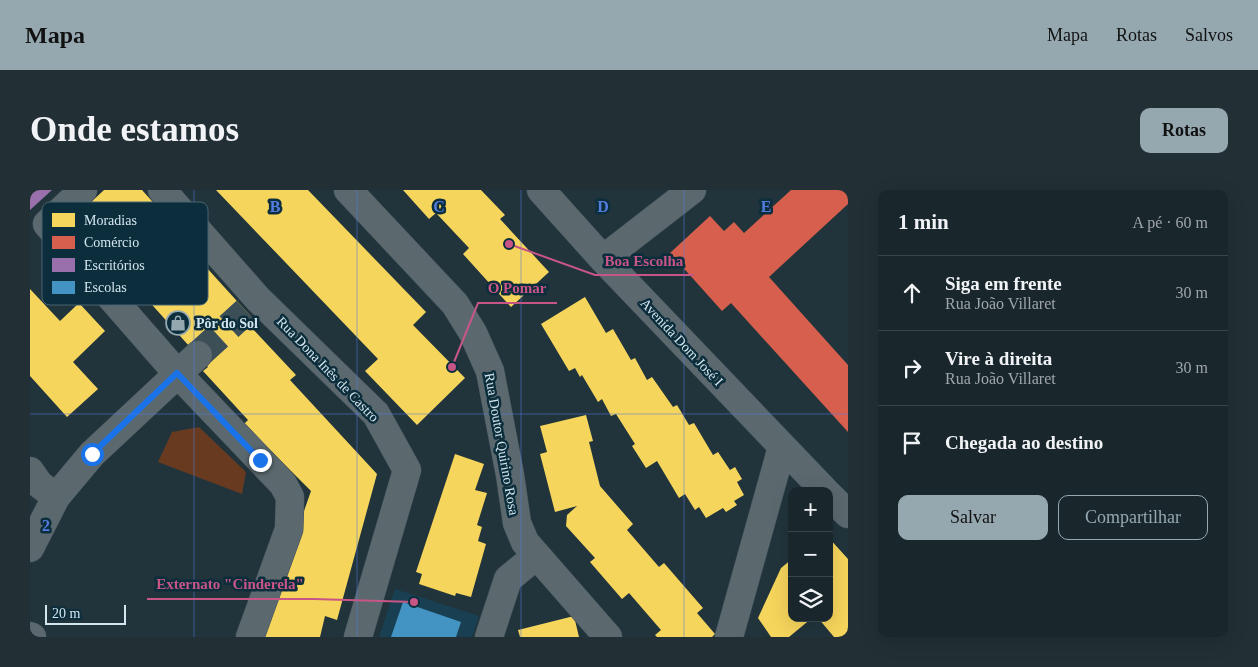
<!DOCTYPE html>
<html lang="pt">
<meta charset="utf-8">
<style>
:root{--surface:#19272d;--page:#222f35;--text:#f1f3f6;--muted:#9fa5aa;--line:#374449;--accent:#95a8b0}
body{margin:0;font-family:"Times New Roman",serif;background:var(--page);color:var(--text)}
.controls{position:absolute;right:15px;bottom:15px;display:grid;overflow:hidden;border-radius:10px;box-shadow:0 5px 20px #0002}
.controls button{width:45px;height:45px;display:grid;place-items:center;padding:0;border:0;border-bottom:1px solid var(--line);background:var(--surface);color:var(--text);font:25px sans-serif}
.scale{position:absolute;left:15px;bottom:12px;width:81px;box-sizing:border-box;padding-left:5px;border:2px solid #d3e6ef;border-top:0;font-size:14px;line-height:18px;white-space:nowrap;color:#d3e6ef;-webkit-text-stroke:4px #0b2d3c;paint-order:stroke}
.stop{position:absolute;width:15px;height:15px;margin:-11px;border:4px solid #1a73e8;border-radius:50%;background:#fff}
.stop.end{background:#1a73e8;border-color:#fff;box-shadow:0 1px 5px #0008}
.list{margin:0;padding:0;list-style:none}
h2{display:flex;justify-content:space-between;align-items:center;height:65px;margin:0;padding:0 20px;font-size:21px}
h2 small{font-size:16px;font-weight:400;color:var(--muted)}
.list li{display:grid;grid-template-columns:32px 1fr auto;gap:15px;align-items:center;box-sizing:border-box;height:75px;padding:0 20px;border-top:1px solid var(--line)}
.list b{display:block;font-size:19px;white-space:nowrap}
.list p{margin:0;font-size:16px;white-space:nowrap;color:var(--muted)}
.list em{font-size:16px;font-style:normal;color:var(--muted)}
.actions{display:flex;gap:10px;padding:15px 20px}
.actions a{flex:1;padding:11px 0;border:1px solid var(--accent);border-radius:10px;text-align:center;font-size:18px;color:var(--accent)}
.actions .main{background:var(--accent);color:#111}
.icon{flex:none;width:28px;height:28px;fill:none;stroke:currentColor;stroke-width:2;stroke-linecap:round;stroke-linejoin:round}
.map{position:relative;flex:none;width:818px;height:447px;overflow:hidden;border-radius:10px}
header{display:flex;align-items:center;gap:30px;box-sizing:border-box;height:70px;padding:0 25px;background:var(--accent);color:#111}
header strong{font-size:24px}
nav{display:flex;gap:28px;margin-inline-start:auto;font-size:18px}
.intro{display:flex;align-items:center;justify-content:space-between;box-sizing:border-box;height:120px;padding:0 30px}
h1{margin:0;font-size:35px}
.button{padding:12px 22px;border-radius:10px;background:var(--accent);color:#111;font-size:18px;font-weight:700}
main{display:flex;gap:30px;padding:0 30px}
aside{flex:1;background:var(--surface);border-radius:10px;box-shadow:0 5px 20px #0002}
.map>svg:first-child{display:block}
</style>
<header>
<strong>Mapa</strong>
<nav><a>Mapa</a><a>Rotas</a><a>Salvos</a></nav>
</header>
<div class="intro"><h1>Onde estamos</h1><a class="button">Rotas</a></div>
<main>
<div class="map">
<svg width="818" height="447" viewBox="0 0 818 447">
<rect width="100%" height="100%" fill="#21343c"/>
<path fill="#184052" d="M 365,399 L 449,426 L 442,447 L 349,447 Z"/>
<path fill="#683b21" d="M 169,237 L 216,282 L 212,304 L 128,272 L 142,242 Z"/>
<path fill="#f6d55c" d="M 74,0 L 112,0 L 139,30 L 136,33 L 226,132 L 221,137 L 266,185 L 260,190 L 347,284 L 307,430 L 295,426 L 290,447 L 230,447 L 281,301 L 214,234 L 218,230 L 173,181 L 178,177 L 88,77 L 92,74 L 47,25 Z
M 186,0 L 278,0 L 396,122 L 383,135 L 435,188 L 387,235 L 335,181 L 348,169 Z
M 373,0 L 451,0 L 475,25 L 470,29 L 519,82 L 481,117 L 433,64 L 439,58 L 406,23 L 399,29 Z
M 0,99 L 30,131 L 49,113 L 75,141 L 43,172 L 68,199 L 37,227 L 0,186 Z
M 555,107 L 576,143 L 583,139 L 601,170 L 605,168 L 617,190 L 622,187 L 643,217 L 647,215 L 659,235 L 664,233 L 683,265 L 688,262 L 700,280 L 705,277 L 712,289 L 707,292 L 714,305 L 704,311 L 707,315 L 696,322 L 693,318 L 676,328 L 669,317 L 665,320 L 655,304 L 649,308 L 627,271 L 616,278 L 602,256 L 605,254 L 586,224 L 581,226 L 572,209 L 568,212 L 552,185 L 550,187 L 545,178 L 539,181 L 511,134 Z
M 556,225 L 563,251 L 559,252 L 570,296 L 603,334 L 597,340 L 629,377 L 634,373 L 673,418 L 667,423 L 685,444 L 682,447 L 627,447 L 625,445 L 631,440 L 599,403 L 592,409 L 560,372 L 565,368 L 536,336 L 537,325 L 547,316 L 525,322 L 510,264 L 517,262 L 510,236 Z
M 425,264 L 454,274 L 445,300 L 457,303 L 447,335 L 452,337 L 448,351 L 456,354 L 441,407 L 426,403 L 425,406 L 389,394 L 392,384 L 386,382 Z
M 799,348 L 818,369 L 818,447 L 804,447 L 788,428 L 799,428 Z
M 762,369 L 762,428 L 782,428 L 759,447 L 741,447 L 728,428 L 751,378 Z
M 544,426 L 549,447 L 490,447 L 488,440 Z"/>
<path fill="#d6604d" d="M 761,0 L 818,0 L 818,14 L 739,87 L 818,175 L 818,242 L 701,113 L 692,121 L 640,63 L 680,26 L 694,41 L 704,32 L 714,43 Z"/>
<path fill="#9970ab" d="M 0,0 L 22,0 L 0,20 Z"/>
<path fill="#4393c3" d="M 373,412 L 431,432 L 426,447 L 361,447 Z"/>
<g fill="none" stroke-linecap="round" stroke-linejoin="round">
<path stroke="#3c4f57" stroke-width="28" stroke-dasharray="28 14" stroke-linecap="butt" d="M 168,165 L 216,121"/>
<g stroke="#404f57" stroke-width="29">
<path id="minor" d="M 53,0 L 17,34 L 147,183 L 253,294 L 260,307 L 259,339 L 220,447
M 132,0 L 228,109 L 346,224 L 377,280 L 328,447
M 318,0 L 425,114 L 443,143 L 460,181 L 480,285 L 487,333 L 495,352 L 578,447
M 511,0 L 573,69 L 795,301
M 573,69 L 662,0
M 0,281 L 9,294 L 26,307
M 799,305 L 818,324
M 0,358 L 26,307 L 62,264 L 168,165
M 0,446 L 2,447
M 459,447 L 478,389 L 506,366
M 699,447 L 752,257"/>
</g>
<use href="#minor" stroke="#5b696f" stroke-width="28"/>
</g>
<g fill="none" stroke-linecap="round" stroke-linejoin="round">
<path stroke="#1a73e8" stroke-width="6" d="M 62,264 L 147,183 L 230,270"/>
</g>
<path fill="none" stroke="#547cdf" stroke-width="1" stroke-opacity="0.55" d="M 164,0 L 164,447M 327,0 L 327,447M 491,0 L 491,447M 654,0 L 654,447M 0,224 L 818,224"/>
<defs>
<g id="shop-ring" transform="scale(1.25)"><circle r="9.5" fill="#0b2d3c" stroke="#95a8b0" stroke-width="1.5"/><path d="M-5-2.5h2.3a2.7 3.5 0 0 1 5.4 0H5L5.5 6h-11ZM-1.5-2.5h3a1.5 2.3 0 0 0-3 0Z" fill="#95a8b0"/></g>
</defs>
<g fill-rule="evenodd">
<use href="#shop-ring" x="148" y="133"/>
</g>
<g text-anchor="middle" stroke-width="5" stroke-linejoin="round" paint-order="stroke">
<g font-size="14" font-weight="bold" fill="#d3e6ef" stroke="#0b2d3c" text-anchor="start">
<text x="166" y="138">Pôr do Sol</text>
</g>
<g font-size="14" fill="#d3e6ef" stroke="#0b2d3c">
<text transform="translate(652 152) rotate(47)" y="5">Avenida Dom José I</text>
<text transform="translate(298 179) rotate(46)" y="5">Rua Dona Inês de Castro</text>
<text transform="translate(472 254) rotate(80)" y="5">Rua Doutor Quirino Rosa</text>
</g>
</g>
<rect x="12" y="12" width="166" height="103" rx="8" fill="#0b2d3c" stroke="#476472" stroke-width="1"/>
<rect x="22" y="23" width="23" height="14" fill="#f6d55c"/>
<rect x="22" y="46" width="23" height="13" fill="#d6604d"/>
<rect x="22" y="68" width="23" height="14" fill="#9970ab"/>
<rect x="22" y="91" width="23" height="13" fill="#4393c3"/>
<g font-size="14" fill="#d3e6ef">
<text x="54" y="35">Moradias</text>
<text x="54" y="57">Comércio</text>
<text x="54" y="80">Escritórios</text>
<text x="54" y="102">Escolas</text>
</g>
<g font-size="16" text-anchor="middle" font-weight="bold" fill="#547cdf" stroke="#0b2d3c" stroke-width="5" stroke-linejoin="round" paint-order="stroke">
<text x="245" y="22">B</text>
<text x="409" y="22">C</text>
<text x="573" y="22">D</text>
<text x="736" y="22">E</text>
<text x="16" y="341">2</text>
</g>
<path fill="none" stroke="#c75687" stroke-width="2" d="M479 54L565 85H664M422 177L448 113H527M384 412L284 409H117"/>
<g fill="#c75687" stroke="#0b2d3c" stroke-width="2">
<circle cx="479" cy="54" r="5"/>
<circle cx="422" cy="177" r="5"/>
<circle cx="384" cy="412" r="5"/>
</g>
<g font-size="15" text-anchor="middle" font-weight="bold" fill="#c75687" stroke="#0b2d3c" stroke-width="5" stroke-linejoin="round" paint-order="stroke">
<text x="614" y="76">Boa Escolha</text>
<text x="487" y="103">O Pomar</text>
<text x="200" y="399">Externato "Cinderela"</text>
</g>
</svg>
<div class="controls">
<button>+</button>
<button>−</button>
<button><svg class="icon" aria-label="layers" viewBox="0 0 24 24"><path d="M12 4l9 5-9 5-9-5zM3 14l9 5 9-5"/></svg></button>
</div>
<div class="scale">20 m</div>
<div class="stop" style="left:62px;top:264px"></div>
<div class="stop end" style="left:230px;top:270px"></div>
</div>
<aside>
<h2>1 min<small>A pé · 60 m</small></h2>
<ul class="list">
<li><svg class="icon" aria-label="ahead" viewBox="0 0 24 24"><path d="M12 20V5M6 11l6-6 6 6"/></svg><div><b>Siga em frente</b><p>Rua João Villaret</p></div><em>30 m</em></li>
<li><svg class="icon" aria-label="right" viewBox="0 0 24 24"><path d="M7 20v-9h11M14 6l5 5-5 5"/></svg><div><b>Vire à direita</b><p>Rua João Villaret</p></div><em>30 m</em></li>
<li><svg class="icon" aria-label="arrive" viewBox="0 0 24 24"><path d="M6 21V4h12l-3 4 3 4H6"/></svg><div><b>Chegada ao destino</b></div></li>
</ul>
<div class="actions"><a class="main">Salvar</a><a>Compartilhar</a></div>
</aside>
</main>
